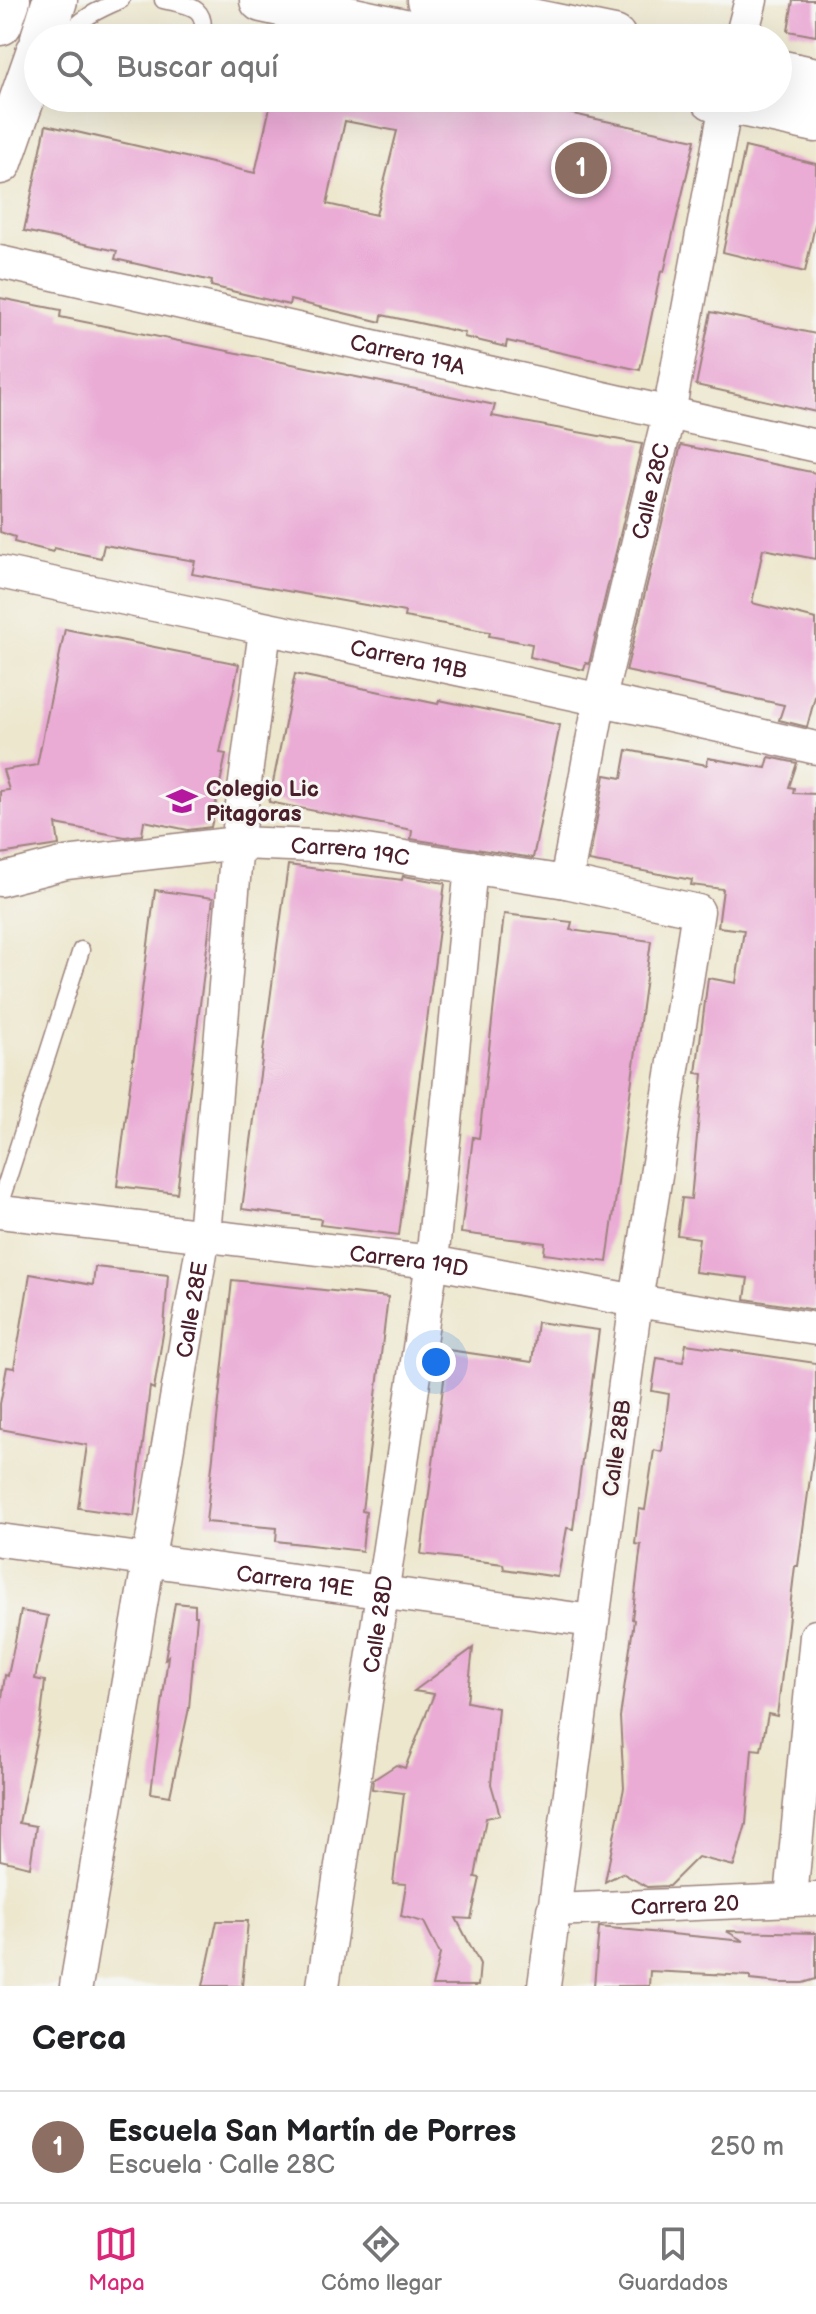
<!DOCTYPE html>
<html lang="es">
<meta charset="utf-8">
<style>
:root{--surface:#fff;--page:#f6f6f6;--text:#202124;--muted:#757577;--line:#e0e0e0;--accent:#db2777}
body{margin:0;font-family:"Balsamiq Sans",sans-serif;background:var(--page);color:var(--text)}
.you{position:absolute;left:436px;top:1362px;width:28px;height:28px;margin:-20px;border:6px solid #fff;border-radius:50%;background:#1a73e8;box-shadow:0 0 0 12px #1a73e833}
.badge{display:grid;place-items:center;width:52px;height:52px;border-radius:50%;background:var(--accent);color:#fff;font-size:26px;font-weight:700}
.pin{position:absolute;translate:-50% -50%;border:4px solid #fff;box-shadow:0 2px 8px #0006}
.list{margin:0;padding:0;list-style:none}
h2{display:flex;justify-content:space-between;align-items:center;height:104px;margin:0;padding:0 32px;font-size:34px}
h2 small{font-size:26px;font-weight:400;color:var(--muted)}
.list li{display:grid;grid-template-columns:52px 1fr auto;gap:24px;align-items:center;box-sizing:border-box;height:112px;padding:0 32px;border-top:2px solid var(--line)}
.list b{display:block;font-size:30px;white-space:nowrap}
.list p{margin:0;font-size:26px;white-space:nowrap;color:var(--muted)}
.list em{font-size:26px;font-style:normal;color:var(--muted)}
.icon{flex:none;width:44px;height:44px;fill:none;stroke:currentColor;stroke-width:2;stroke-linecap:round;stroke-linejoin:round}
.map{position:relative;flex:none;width:816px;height:1986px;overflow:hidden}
.search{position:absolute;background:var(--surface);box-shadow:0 8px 32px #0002;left:24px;right:24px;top:24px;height:88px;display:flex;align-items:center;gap:20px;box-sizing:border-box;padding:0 28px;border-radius:44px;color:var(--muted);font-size:30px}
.sheet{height:216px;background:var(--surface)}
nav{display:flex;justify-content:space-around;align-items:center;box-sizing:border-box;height:112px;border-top:2px solid var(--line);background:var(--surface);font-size:22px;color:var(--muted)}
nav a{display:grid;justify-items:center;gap:4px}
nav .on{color:var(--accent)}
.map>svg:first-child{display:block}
</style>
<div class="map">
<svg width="816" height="1986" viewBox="0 0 816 1986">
<rect width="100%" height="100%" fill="#f6f6f2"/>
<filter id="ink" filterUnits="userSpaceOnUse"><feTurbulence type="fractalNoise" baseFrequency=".0125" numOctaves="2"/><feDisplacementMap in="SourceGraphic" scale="16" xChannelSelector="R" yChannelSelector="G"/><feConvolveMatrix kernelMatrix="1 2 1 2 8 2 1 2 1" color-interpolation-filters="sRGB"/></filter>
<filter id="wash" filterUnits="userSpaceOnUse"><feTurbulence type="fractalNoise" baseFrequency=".006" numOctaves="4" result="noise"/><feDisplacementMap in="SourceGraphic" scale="32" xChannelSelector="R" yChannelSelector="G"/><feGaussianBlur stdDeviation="1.8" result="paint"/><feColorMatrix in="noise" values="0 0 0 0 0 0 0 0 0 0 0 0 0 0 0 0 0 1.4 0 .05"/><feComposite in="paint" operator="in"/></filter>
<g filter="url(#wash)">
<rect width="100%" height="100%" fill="#ede7ce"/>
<g id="blocks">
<path fill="#eaabd5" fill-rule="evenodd" d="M 793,0 L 816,0 L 816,36 L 788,31 Z
M 272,98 L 498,98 L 695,140 L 664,272 L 661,271 L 640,370 L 507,341 L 506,347 L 464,337 L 465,333 L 382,315 L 381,322 L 290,300 L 289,305 L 211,286 L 212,281 L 115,259 L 117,251 L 24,231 L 46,125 L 255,173 ZM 345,121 L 397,131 L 376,215 L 327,204 Z
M 745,147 L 816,164 L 816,220 L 805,272 L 723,252 Z
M 0,298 L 61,310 L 60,317 L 495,405 L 492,416 L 642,444 L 589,664 L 586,663 L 584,670 L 530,657 L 532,644 L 489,636 L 490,632 L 404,617 L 405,612 L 192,574 L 195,561 L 104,545 L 101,558 L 54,548 L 53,552 L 14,542 L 15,537 L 0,532 Z
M 711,312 L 816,334 L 816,412 L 696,385 Z
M 681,445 L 816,473 L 816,559 L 763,549 L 752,603 L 816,619 L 816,693 L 807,727 L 779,720 L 784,705 L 626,671 Z
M 65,629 L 239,664 L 220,753 L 226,754 L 211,827 L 188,830 L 144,821 L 142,835 L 125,837 L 56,824 L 59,845 L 0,854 L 0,791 L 9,790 L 3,770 L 37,765 Z
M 295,674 L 438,704 L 439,700 L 560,725 L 533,858 L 411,839 L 412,830 L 269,802 Z
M 627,750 L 707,765 L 708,758 L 766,768 L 769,757 L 797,763 L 789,787 L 794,788 L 793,793 L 816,794 L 816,1310 L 745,1299 L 748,1278 L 695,1272 L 699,1238 L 677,1235 L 682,1198 L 691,1199 L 703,1074 L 696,1073 L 708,978 L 736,983 L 744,930 L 718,927 L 723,889 L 691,885 L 692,880 L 589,861 L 605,775 L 622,778 Z
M 288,865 L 402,880 L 403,876 L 445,883 L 399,1235 L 320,1225 L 321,1219 L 242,1209 Z
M 155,890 L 213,898 L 177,1193 L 117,1186 Z
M 504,914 L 572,922 L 570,930 L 651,941 L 607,1262 L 544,1254 L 545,1243 L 461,1233 L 473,1137 L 479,1138 Z
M 95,1267 L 168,1275 L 164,1328 L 154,1389 L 150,1387 L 134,1516 L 78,1508 L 87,1445 L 0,1429 L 0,1404 L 7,1367 L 14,1368 L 30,1274 L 93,1285 Z
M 232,1280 L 388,1297 L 362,1511 L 366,1512 L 362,1551 L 276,1541 L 277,1528 L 206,1522 Z
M 537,1322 L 599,1330 L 573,1529 L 567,1528 L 558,1577 L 504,1569 L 503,1564 L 421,1554 L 448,1350 L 532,1362 Z
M 686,1344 L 816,1363 L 816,1435 L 798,1566 L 795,1566 L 777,1716 L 768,1714 L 761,1750 L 752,1749 L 746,1824 L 734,1866 L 698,1857 L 669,1886 L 647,1887 L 622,1873 L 605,1882 L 624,1788 L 620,1717 L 634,1620 L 632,1619 L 641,1545 L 635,1544 L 639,1509 L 645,1510 L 654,1450 L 662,1452 L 669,1394 L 652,1391 L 657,1358 L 683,1362 Z
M 175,1603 L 195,1605 L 195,1616 L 197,1616 L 189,1708 L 170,1796 L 151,1793 L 168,1656 L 165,1659 Z
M 21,1611 L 48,1616 L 35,1679 L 45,1681 L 41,1717 L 19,1823 L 36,1826 L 30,1867 L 0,1860 L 0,1713 L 5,1675 L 8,1676 Z
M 473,1648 L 467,1702 L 498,1708 L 491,1784 L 500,1815 L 486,1818 L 475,1877 L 480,1878 L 471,1919 L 456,1918 L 480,1964 L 478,1986 L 432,1986 L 440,1954 L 424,1922 L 401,1916 L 406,1884 L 393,1883 L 404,1793 L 372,1789 L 373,1780 L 396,1765 L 405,1768 L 434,1694 L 414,1691 Z
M 217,1921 L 248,1921 L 242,1986 L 203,1986 Z
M 599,1927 L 744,1941 L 726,1931 L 816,1933 L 816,1979 L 803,1983 L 779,1983 L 750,1980 L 750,1976 L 650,1971 L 649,1986 L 594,1986 Z"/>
</g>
</g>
<g filter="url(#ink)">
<use href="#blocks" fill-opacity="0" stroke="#9c837c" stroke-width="2"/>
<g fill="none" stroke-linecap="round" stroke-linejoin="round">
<g stroke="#9c837c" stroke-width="19">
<path id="lane" d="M 163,0 C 189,6 208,5 202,38
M 65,38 C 80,18 98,10 121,0
M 0,1203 L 81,950"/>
</g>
<g stroke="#9c837c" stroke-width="35">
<g id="street">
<path d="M 741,38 L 751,0"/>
<path id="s1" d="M 0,262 L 816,446"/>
<path id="s2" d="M 0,572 C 272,631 545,685 816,748"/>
<path id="s3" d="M 0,880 L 66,863 L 237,843 L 340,847 L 566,882 L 698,911 L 636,1301 L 544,1986"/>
<path id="s4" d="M 566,882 L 600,698 L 669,413 L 727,98"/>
<path id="s5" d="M 0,1212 L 432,1262 L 636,1301 L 816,1329"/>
<path id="s6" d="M 0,1540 L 592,1621"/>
<path d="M 791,1898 L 816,1636"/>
<path id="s7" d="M 553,1910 L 816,1899"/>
<path id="s8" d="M 76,1986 L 204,1235 L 237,843 L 265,630"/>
<path id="s9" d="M 323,1986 L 432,1262 L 471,867"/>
</g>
</g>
<g stroke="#9c837c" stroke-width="47">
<path id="secondary" d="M 262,0 L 436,38
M 429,0 L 614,38
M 0,23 L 8,0
M 43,38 L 55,0
M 778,72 L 816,80
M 713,98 L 816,120
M 0,162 L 38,53"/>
</g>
<use href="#lane" stroke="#fff" stroke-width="16"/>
<use href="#street" stroke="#fff" stroke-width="32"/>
<use href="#secondary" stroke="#fff" stroke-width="44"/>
</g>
</g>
<defs>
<g id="school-bare" transform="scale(2.4)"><path d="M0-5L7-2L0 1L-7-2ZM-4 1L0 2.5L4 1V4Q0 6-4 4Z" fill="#b5179e" stroke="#f6f6f2" stroke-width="2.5" paint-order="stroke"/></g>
</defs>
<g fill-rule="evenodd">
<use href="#school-bare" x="182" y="801"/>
</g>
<g text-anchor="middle" stroke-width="6" stroke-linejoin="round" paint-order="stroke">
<g font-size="22" fill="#4a1f2b" stroke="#f6f6f2">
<text dy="8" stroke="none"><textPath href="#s1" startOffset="418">Carrera 19A</textPath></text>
<text dy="8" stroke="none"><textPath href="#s4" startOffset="400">Calle 28C</textPath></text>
<text dy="8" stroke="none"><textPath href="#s2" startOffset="418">Carrera 19B</textPath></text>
<text dy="8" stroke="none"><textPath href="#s3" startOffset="354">Carrera 19C</textPath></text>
<text dy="8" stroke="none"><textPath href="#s5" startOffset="412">Carrera 19D</textPath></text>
<text dy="8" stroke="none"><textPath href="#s8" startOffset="686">Calle 28E</textPath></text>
<text transform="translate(616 1448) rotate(-82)" y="8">Calle 28B</text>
<text dy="8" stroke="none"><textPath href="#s6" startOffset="298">Carrera 19E</textPath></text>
<text dy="8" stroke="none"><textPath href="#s9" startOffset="366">Calle 28D</textPath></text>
<text dy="8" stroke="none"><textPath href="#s7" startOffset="132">Carrera 20</textPath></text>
</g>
<g font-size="22" font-weight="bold" fill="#4a1f2b" stroke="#f6f6f2" text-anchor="start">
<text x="206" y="796">Colegio Lic<tspan x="206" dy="25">Pitagoras</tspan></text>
</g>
</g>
</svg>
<div class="you"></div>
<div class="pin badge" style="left:581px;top:168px;background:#8d6e63">1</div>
<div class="search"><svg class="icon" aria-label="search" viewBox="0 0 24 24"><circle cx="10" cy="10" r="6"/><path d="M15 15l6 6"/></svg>Buscar aquí</div>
</div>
<section class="sheet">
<h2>Cerca<small></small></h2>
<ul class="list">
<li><span class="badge" style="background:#8d6e63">1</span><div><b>Escuela San Martín de Porres</b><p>Escuela · Calle 28C</p></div><em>250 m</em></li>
</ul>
</section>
<nav>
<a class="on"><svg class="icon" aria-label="map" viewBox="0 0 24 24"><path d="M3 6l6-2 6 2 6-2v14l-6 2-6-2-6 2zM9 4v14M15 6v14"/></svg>Mapa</a>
<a><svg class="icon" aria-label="directions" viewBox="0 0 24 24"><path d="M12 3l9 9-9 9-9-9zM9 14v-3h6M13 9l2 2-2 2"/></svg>Cómo llegar</a>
<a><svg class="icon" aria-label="saved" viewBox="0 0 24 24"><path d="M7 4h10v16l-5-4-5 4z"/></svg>Guardados</a>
</nav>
